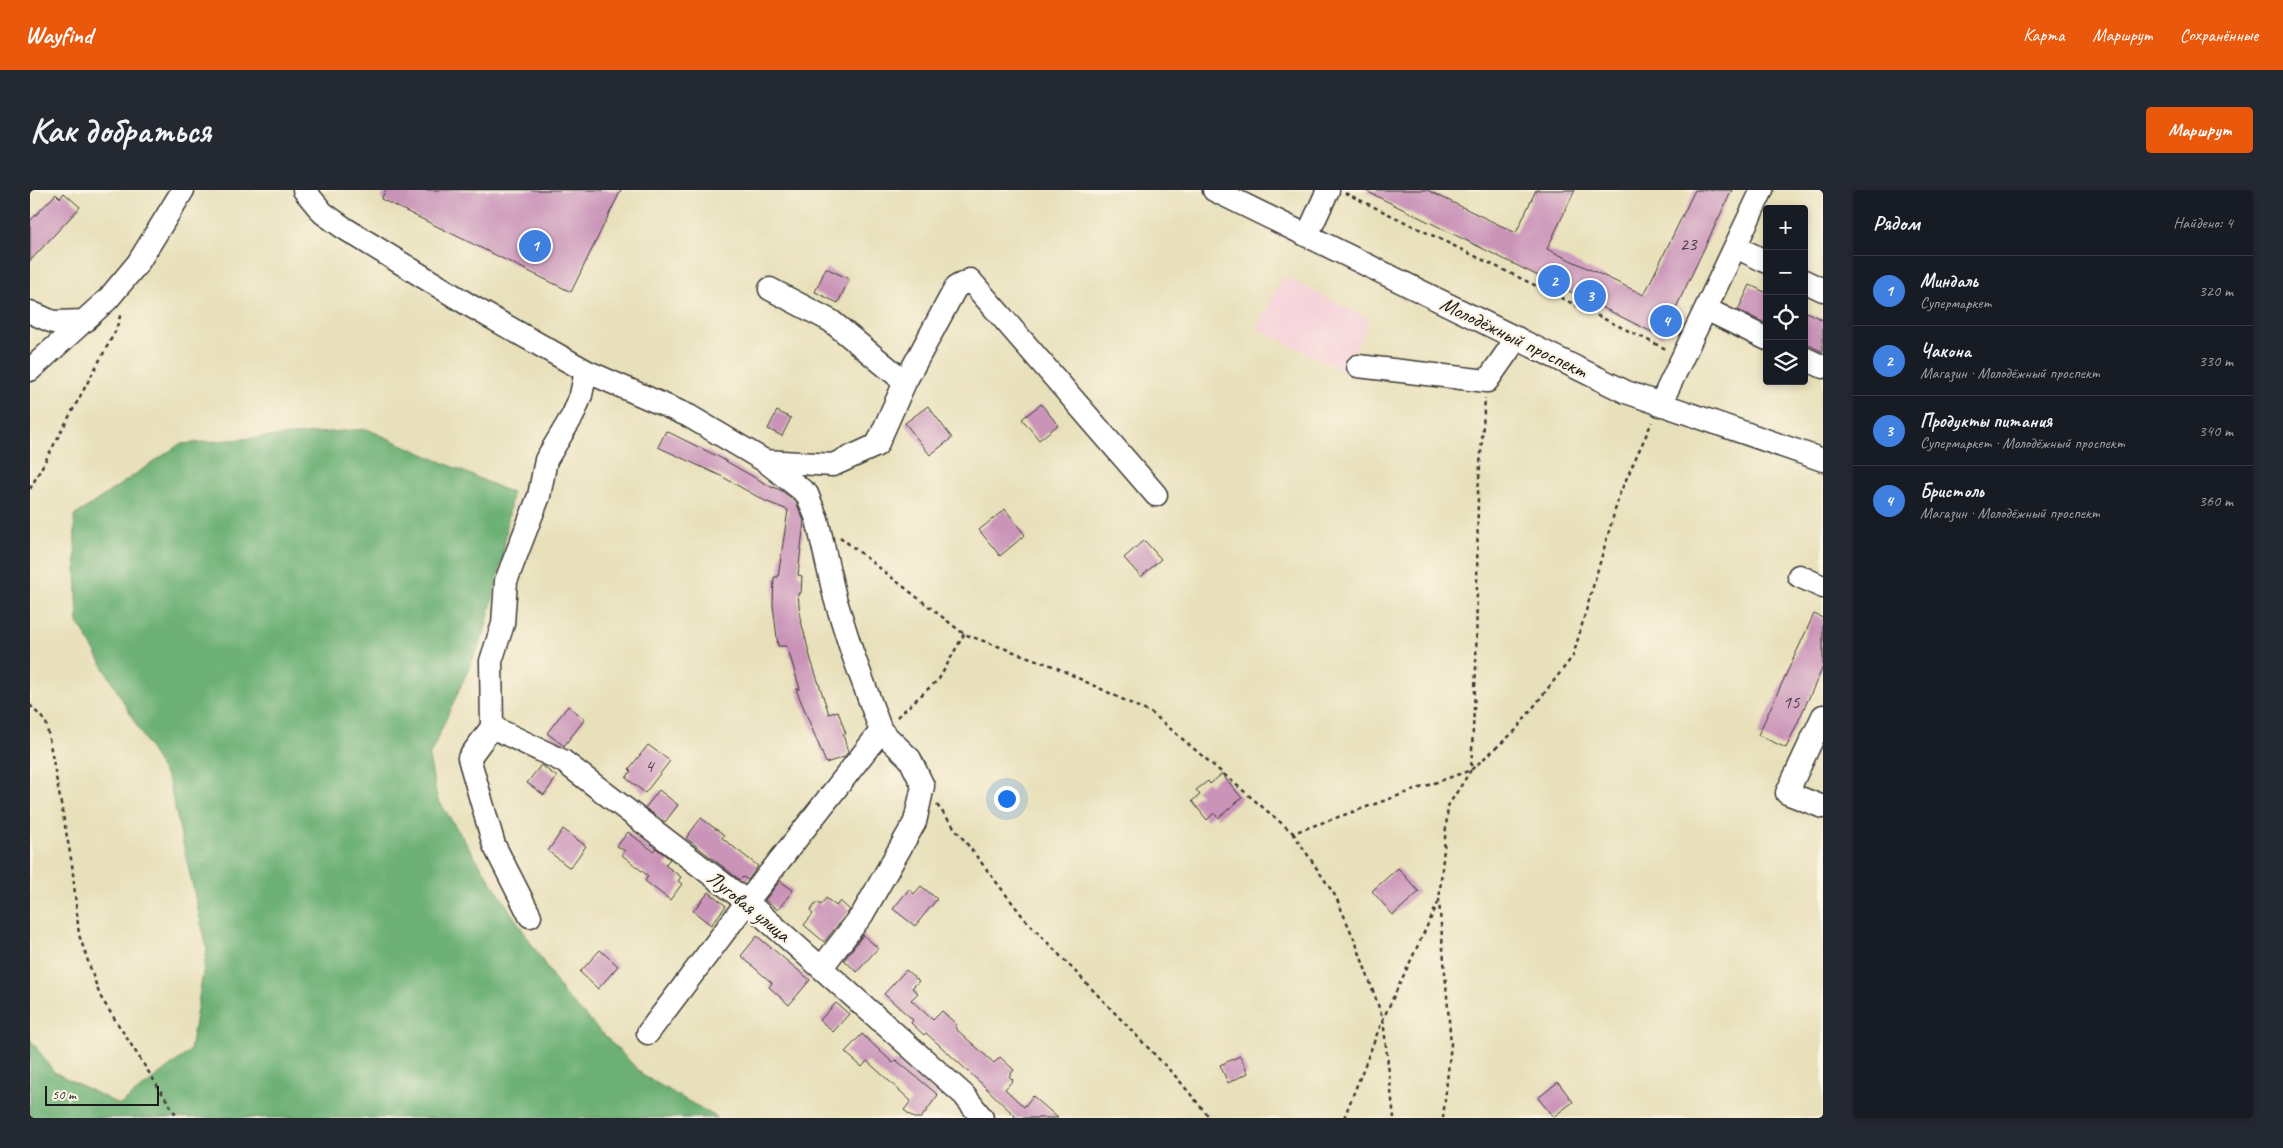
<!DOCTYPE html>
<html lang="ru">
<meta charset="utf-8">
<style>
:root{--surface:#171b24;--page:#242831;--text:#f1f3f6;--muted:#9ea1a6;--line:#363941;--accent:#ea580c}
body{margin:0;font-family:Caveat,sans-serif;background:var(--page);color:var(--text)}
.controls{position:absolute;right:15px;top:15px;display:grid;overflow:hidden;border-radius:5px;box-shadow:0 2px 8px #0003}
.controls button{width:45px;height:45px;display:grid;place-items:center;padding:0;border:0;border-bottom:1px solid var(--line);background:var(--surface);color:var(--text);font:25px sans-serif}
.scale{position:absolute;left:15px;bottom:12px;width:114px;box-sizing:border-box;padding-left:5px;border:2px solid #1c1c1c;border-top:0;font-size:14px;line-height:18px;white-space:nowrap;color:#1c1c1c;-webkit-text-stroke:4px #fcf5e5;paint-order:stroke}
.you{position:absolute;left:976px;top:608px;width:18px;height:18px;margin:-12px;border:4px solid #fff;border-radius:50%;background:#1a73e8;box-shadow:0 0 0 8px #1a73e833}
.badge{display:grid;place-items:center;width:32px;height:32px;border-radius:50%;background:var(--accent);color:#fff;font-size:16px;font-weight:700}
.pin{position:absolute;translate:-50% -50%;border:2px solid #fff;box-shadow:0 1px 5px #0006}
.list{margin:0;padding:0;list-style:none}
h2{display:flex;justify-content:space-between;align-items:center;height:65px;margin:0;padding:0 20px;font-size:21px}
h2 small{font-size:16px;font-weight:400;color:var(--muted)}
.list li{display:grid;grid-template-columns:32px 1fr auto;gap:15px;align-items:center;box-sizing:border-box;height:70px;padding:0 20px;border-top:1px solid var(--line)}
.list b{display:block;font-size:19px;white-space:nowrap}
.list p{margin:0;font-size:16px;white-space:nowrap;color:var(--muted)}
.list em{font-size:16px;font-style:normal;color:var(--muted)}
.icon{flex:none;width:28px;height:28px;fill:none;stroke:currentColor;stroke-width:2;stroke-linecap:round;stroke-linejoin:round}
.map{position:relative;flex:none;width:1793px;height:928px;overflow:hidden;border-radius:5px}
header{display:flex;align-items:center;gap:30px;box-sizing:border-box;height:70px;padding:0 25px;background:var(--accent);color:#fff}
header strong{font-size:24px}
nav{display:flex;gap:28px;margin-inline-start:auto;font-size:18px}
.intro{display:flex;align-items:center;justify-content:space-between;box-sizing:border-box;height:120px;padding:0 30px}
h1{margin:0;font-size:35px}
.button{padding:12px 22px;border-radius:5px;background:var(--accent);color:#fff;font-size:18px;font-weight:700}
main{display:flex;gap:30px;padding:0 30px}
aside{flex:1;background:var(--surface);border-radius:5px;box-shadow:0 2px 8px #0003}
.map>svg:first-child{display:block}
</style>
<header>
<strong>Wayfind</strong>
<nav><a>Карта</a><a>Маршрут</a><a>Сохранённые</a></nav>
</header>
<div class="intro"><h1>Как добраться</h1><a class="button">Маршрут</a></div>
<main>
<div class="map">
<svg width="1793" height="928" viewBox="0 0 1793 928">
<rect width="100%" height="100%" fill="#fcf5e5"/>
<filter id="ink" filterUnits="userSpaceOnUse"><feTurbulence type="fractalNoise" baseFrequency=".02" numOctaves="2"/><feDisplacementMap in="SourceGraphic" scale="10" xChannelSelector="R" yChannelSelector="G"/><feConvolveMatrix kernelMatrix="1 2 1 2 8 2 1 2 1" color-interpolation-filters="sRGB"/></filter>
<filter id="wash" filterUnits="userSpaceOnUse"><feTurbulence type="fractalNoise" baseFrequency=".0096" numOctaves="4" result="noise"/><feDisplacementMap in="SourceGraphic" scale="20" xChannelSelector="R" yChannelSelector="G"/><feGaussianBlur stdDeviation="1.12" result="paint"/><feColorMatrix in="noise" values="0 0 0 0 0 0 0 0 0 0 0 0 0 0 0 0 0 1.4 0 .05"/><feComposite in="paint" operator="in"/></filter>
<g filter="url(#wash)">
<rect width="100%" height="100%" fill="#e8e0ba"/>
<path fill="#f5cfd9" d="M 1253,86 L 1340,130 L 1314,182 L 1227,138 Z"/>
<path fill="#6cb075" stroke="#446648" d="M 337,239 L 482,303 L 472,370 L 454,444 L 399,567 L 407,608 L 534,804 L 614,886 L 688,928 L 0,928 L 0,849 L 24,882 L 90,915 L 160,861 L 177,759 L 139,592 L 48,432 L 44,326 L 150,254 Z"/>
<g id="blocks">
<path fill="#ca94b9" d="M 356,0 L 591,0 L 541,102 L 351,9 Z
M 1334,0 L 1397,0 L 1486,43 L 1506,0 L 1545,0 L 1517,59 L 1614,105 L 1665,0 L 1702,0 L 1632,147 Z
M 34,3 L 50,17 L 0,71 L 0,31 L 26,4 L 30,8 Z
M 796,78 L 819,89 L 808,113 L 785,102 Z
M 1720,95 L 1737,103 L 1737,134 L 1708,120 Z
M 1774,121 L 1793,130 L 1793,162 L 1774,153 Z
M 1011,214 L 1028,235 L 1009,250 L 992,229 Z
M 898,216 L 922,248 L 900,265 L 875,233 Z
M 747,221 L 761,228 L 752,246 L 738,239 Z
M 636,241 L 687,266 L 743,298 L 744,297 L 752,301 L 766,312 L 774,331 L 768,385 L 772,386 L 771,403 L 768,403 L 770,427 L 781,470 L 799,524 L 808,521 L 816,544 L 813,544 L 818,562 L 814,567 L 796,573 L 766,499 L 770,499 L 757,456 L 748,456 L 743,415 L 744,387 L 748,387 L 758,320 L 735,311 L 691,286 L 628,257 Z
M 975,319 L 995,345 L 970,366 L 949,340 Z
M 1114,350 L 1131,369 L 1111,387 L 1094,368 Z
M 1784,424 L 1793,428 L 1793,477 L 1756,558 L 1728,545 Z
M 538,516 L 555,529 L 534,556 L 517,543 Z
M 618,555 L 640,571 L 615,603 L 596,588 L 601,581 L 599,579 Z
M 511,575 L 527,587 L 514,605 L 497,593 Z
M 1192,584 L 1212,608 L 1188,628 L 1184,623 L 1177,630 L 1162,611 L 1170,605 L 1166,600 L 1178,591 L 1180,594 Z
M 629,600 L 648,615 L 635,632 L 615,618 Z
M 671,628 L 694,645 L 692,648 L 728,676 L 718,690 L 713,687 L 710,690 L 656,648 Z
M 533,639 L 556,656 L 540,678 L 518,661 Z
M 598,642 L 623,661 L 626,658 L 640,669 L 635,675 L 651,687 L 648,691 L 652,694 L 640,710 L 615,691 L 618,686 L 592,665 L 595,661 L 587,656 Z
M 1368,678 L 1389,702 L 1363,725 L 1342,701 Z
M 750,691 L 763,700 L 748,720 L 735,710 Z
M 891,696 L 907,709 L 885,736 L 863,719 L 879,699 L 884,704 Z
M 679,702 L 696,716 L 681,735 L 663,721 Z
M 796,708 L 806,716 L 810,711 L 820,720 L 794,752 L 774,735 L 783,724 L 780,721 L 787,712 L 791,715 Z
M 833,745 L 848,758 L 827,782 L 814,770 Z
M 727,746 L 780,790 L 759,815 L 739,797 L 742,793 L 711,766 Z
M 570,760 L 588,776 L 568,799 L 550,782 Z
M 876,780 L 889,791 L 882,798 L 888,803 L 881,810 L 903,830 L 912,821 L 927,835 L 925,838 L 964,873 L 970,867 L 984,880 L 979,886 L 983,890 L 975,899 L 994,917 L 1003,906 L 1028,928 L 984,928 L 985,926 L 952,894 L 896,843 L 894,845 L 881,833 L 883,830 L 854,804 Z
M 806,813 L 819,824 L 803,842 L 790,830 Z
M 832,844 L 863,873 L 866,870 L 908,905 L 891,928 L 884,928 L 874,920 L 881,911 L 837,871 L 832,877 L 815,862 Z
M 1210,866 L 1218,883 L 1198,893 L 1190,875 Z
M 1528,892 L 1543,912 L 1523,927 L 1508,908 Z"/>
</g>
</g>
<g filter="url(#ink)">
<use href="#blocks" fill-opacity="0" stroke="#3b3934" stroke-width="1"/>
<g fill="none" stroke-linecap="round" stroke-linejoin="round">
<g stroke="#3b3934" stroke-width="25">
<path id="minor" d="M 274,0 L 293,23 L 314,38 L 439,115 L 556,181 L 659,226 L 735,271 L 777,304 L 787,329 L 805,408 L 822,462 L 851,541 L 717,712 L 618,843
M 1184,0 L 1596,202 L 1793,270
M 1277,46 L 1298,0
M 1706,57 L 1737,72
M 1774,91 L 1793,100
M 740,99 L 801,131 L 875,192
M 1676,119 L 1737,149
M 0,122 L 23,132 L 55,131
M 1774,168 L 1793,177
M 1328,176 L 1457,191 L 1487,148
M 0,180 L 78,109 L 108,73 L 153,0
M 1630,215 L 1732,0
M 735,271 L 803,275 L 847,255 L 875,192 L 926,97 L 940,90 L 1126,305
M 1769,386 L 1793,397
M 1793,526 L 1757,603 L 1793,617
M 462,537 L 533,571 L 717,712 L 934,905 L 952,928
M 500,726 L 464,655 L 439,568 L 462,537 L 461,471 L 473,434 L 476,391 L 509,306 L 516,270 L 543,225 L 551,205 L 556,181
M 792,777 L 832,725 L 885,632 L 893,596 L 880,569 L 851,541"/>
</g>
<path stroke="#3b3934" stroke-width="2.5" stroke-dasharray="4 4" stroke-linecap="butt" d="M 1315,3 L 1636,159
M 0,299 L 86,140 L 91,123
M 810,347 L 934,444 L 1023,476 L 1123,524 L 1263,643 L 1441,580 L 1485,541 L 1543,466 L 1590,303 L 1622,232
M 0,515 L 16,532 L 42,674 L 49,745 L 70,806 L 148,928
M 867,527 L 909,489 L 934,444
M 907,615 L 994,728 L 1148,889 L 1180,928
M 1263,643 L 1306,707 L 1327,756 L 1353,829 L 1364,928
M 1314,928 L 1353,829 L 1408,713
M 1413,928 L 1421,854 L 1409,711 L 1418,616 L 1441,580 L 1446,478 L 1448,303 L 1455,208"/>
<use href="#minor" stroke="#fff" stroke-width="22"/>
</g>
</g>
<g text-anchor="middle" stroke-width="5" stroke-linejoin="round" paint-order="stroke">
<g font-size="19" fill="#483a43">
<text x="1658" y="60">23</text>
<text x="1761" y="518">15</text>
<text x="619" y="582">4</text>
</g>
<g font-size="21" fill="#1c1c1c" stroke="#fcf5e5">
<text transform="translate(1484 147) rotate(26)" y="7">Молодёжный проспект</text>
<text transform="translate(719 716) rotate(39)" y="7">Луговая улица</text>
</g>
</g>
</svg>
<div class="controls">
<button>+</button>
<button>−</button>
<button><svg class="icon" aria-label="locate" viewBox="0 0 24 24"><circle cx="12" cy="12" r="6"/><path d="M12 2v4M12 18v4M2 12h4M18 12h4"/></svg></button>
<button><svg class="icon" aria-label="layers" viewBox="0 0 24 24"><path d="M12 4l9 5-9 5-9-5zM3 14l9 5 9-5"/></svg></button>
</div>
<div class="scale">50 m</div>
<div class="you"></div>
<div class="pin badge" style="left:505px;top:56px;background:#3f7fe0">1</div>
<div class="pin badge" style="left:1524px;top:91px;background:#3f7fe0">2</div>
<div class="pin badge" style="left:1560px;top:106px;background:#3f7fe0">3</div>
<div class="pin badge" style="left:1636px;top:131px;background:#3f7fe0">4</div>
</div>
<aside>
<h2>Рядом<small>Найдено: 4</small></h2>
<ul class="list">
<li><span class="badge" style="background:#3f7fe0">1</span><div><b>Миндаль</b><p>Супермаркет</p></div><em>320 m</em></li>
<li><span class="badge" style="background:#3f7fe0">2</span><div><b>Чакона</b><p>Магазин · Молодёжный проспект</p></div><em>330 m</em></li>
<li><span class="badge" style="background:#3f7fe0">3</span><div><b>Продукты питания</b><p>Супермаркет · Молодёжный проспект</p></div><em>340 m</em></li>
<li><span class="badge" style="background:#3f7fe0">4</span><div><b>Бристоль</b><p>Магазин · Молодёжный проспект</p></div><em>360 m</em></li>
</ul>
</aside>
</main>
